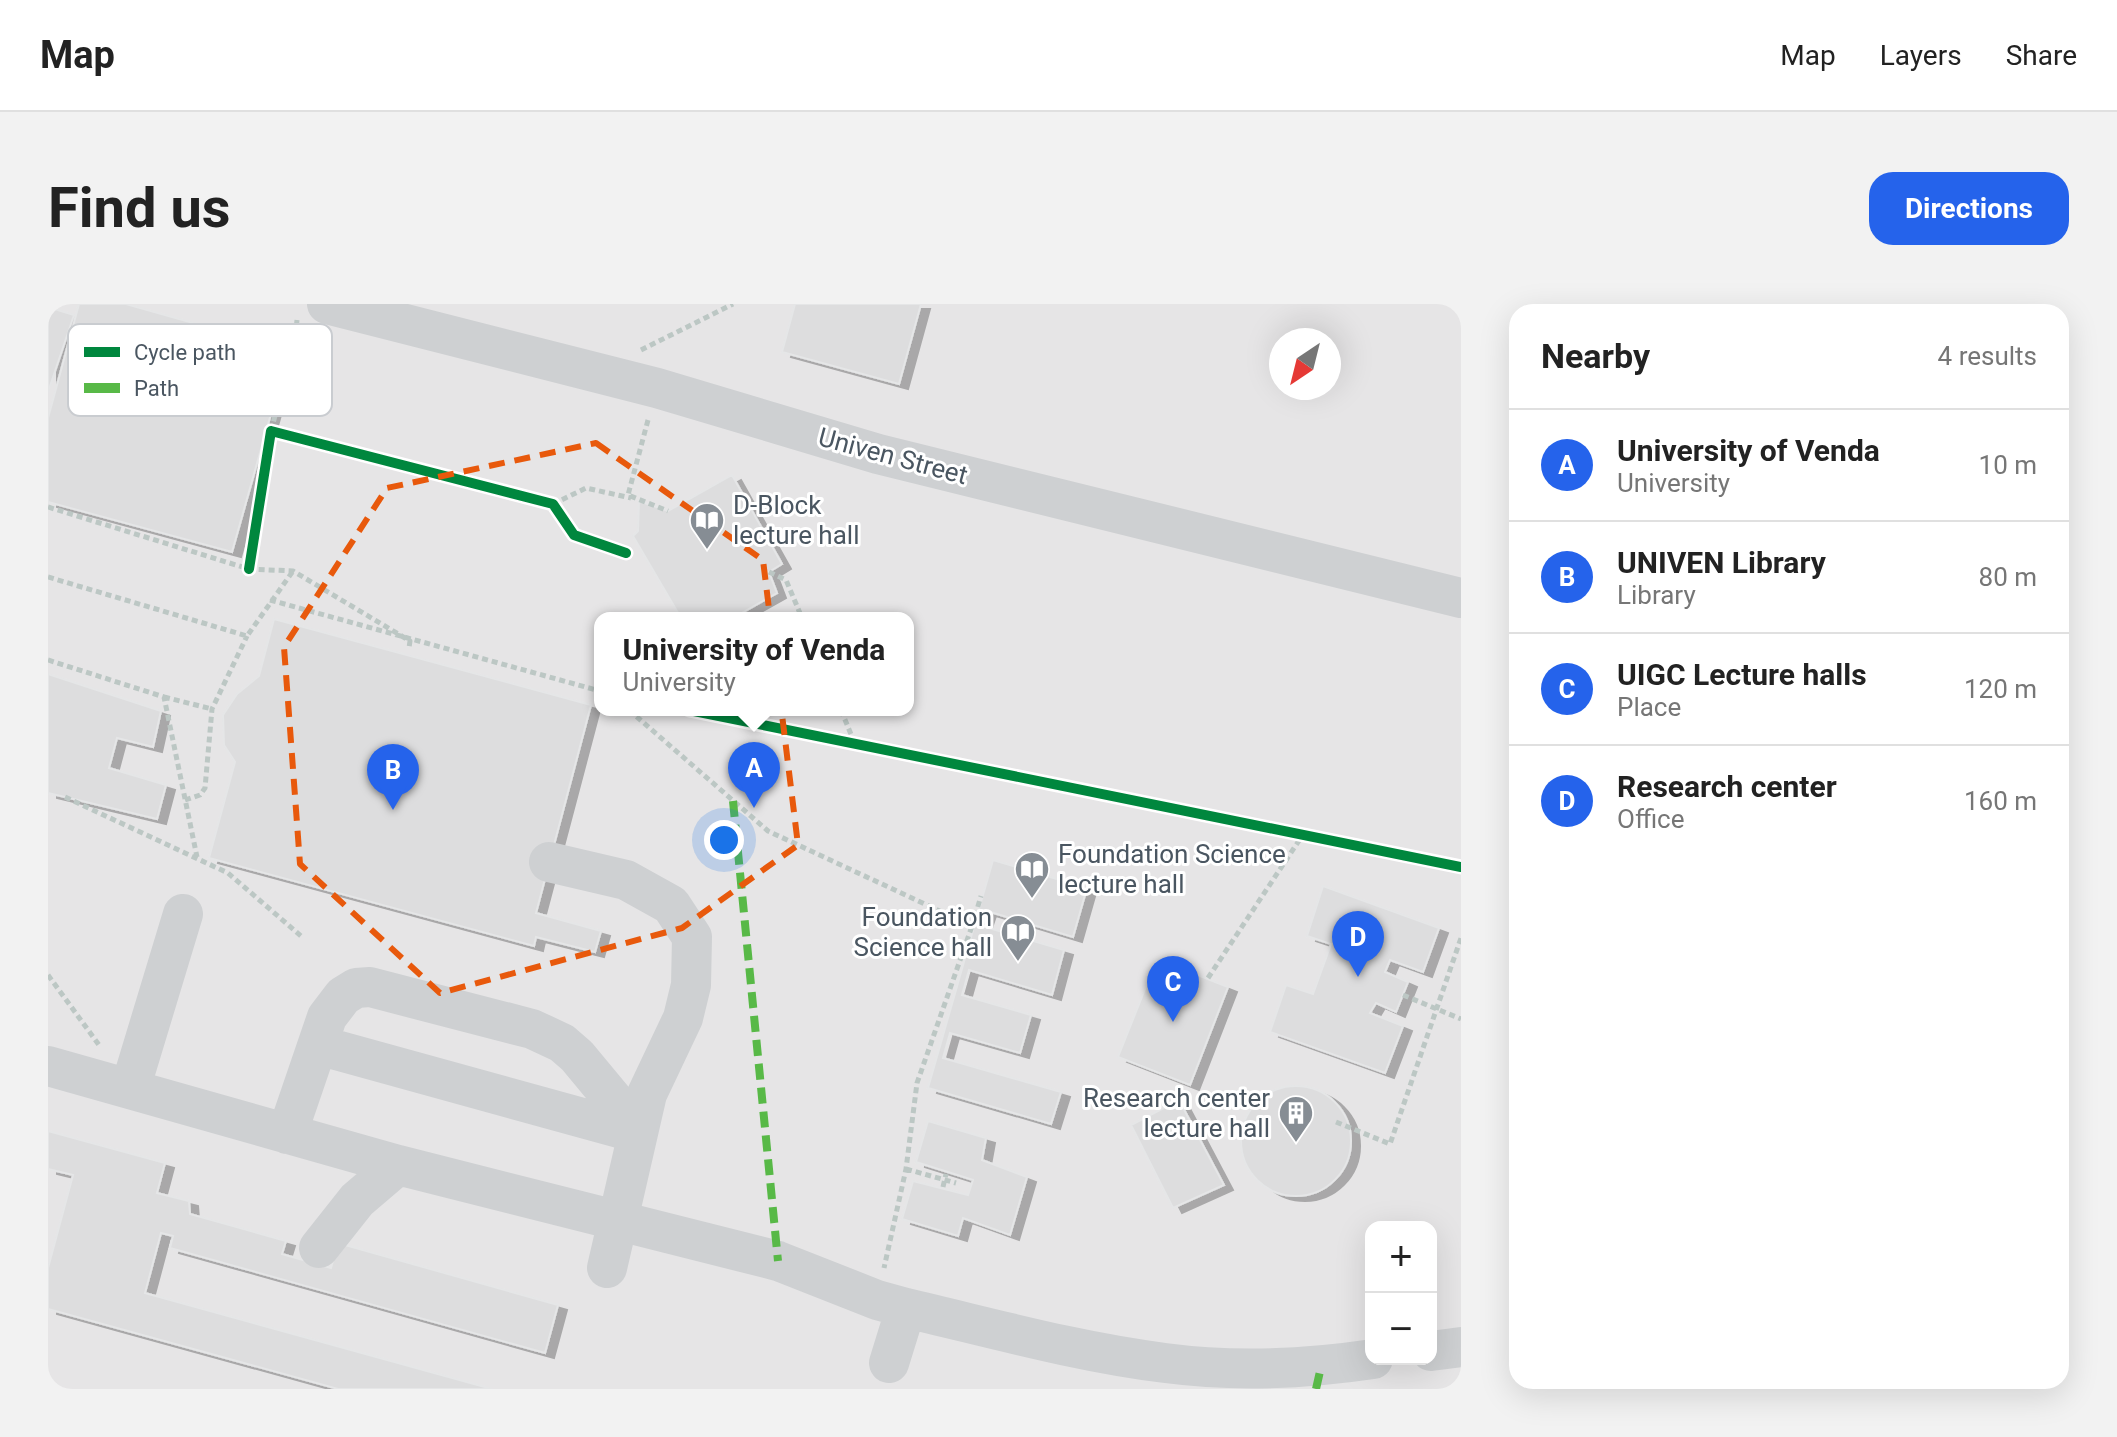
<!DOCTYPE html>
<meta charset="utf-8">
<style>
:root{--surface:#fff;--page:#f2f2f2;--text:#222;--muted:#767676;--line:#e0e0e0;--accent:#2563eb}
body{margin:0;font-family:Roboto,sans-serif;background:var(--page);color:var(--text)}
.controls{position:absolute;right:24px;bottom:24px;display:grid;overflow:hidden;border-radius:16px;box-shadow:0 8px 32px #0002}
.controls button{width:72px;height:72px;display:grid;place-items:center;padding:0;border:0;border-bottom:2px solid var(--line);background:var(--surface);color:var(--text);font:40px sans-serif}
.compass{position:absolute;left:1221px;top:24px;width:72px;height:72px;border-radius:50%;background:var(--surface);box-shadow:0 8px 32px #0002;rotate:215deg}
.you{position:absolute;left:676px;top:536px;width:28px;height:28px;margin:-20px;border:6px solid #fff;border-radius:50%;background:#1a73e8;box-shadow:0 0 0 12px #1a73e833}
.badge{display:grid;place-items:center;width:52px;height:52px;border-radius:50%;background:var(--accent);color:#fff;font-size:26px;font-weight:700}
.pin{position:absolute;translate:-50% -66px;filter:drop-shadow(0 2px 4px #0008)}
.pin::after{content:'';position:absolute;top:42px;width:28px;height:24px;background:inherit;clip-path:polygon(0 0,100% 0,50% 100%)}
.popup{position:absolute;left:546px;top:308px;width:320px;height:104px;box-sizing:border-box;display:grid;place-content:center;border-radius:16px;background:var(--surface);filter:drop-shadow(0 2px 6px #0005);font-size:26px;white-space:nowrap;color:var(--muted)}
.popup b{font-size:30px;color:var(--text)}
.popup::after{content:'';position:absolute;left:50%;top:100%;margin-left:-16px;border:16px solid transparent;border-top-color:var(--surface)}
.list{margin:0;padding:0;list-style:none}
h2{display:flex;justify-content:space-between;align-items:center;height:104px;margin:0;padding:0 32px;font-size:34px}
h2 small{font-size:26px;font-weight:400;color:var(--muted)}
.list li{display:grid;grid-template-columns:52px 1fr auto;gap:24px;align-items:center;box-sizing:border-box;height:112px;padding:0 32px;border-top:2px solid var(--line)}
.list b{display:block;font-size:30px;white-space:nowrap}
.list p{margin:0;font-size:26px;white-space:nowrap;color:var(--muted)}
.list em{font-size:26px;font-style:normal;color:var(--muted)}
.map{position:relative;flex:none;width:1413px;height:1085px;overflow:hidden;border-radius:24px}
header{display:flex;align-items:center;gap:48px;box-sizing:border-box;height:112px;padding:0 40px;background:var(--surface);border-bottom:2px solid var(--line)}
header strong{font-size:38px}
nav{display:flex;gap:44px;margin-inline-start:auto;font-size:28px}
.intro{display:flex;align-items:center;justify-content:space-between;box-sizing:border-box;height:192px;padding:0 48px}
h1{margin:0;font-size:56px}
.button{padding:20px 36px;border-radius:24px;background:var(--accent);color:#fff;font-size:28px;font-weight:700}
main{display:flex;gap:48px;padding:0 48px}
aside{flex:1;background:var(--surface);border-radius:24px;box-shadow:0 8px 32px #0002}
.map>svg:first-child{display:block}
</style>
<header>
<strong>Map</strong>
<nav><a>Map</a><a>Layers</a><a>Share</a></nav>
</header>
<div class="intro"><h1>Find us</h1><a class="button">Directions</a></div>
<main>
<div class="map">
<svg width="1413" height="1085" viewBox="0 0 1413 1085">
<defs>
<filter id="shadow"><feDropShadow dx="9" dy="5" stdDeviation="0" flood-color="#0004"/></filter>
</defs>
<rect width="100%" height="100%" fill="#f4f4f4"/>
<path fill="#e6e5e6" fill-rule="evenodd" d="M 0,0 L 1413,0 L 1413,1085 L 0,1085 ZM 1233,36 L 1281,36 L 1281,84 L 1233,84 ZM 552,314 L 860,314 L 860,406 L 552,406 ZM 1323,923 L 1383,923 L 1383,1055 L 1323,1055 Z"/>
<path fill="#ddddde" stroke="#e5e6e7" stroke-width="2" filter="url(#shadow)" d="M 31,0 L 78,0 L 241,46 L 184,248 L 0,198 L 0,114 Z
M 747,0 L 873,0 L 851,80 L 734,48 Z
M 0,3 L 26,11 L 0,88 Z
M 684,171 L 734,260 L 721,268 L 729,289 L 685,314 L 633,314 L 585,232 L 590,227 L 591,197 L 620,207 Z
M 226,315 L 543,401 L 488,609 L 553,627 L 547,648 L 488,633 L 486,642 L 161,554 L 187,458 L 176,441 L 175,411 L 189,390 L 211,372 Z
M 0,370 L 113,407 L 105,443 L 69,434 L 61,464 L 118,481 L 109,515 L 0,489 Z
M 945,556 L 1039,584 L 1025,633 L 939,607 L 934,622 L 1016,646 L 1004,691 L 921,666 L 914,691 L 983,711 L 972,749 L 902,729 L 895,754 L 1013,788 L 1003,820 L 880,784 Z
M 1275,582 L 1391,624 L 1375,668 L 1342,656 L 1337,668 L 1360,678 L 1348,708 L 1328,699 L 1322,709 L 1355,722 L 1337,769 L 1222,728 L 1238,681 L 1265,690 L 1283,640 L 1259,632 Z
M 1109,655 L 1180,683 L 1142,781 L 1070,753 Z
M1193 837a55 55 0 1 1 110 0a55 55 0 1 1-110 0Z
M 1131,796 L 1176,881 L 1125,904 L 1083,821 Z
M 880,817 L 938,834 L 934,856 L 979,873 L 962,931 L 915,914 L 910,932 L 854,915 L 865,877 L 920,891 L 925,876 L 868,858 Z
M 0,827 L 117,859 L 109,889 L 141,897 L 142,910 L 238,937 L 234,950 L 283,964 L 290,939 L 510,1001 L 497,1049 L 122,944 L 125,932 L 113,929 L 97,989 L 444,1085 L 290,1085 L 0,1005 L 0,964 L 25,871 L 0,865 Z"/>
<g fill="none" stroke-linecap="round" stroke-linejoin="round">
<path stroke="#bcc7c4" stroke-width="5" stroke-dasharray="6 4" stroke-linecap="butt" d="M 593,46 L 685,0
M 600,116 L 580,191 L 620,207
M 223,127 L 247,35 L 249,16
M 505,200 L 538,184 L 583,194
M 0,203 L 201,265 L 245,267 L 362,337 L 361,344
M 721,268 L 738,276 L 754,314
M 0,273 L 199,332 L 245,267
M 222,296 L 552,387
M 0,356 L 116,393 L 149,553
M 116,393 L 164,405
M 581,406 L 720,527 L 924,622 L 869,779 L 858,865 L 836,964
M 793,406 L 807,440
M 17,493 L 180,569 L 253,632
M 137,496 L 152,491 L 157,484 L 164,405 L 199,332
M 924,622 L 933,592
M 0,671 L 51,741
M 1160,674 L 1254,532
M 1355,691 L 1413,715
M 1288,818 L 1342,840 L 1413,634
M 858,865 L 908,879
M 895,883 L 898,870"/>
<path stroke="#ced0d2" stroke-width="40" d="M 279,0 L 609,84 L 830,150 L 1413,294
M 501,558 L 578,576 L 623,601 L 644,633 L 643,681 L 635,714 L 599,790 L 559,964
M 270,741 L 589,829
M 0,762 L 350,861 L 730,957 L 829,996 L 858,1004 C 944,1024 1029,1048 1117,1059 C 1185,1068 1258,1065 1325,1055
M 82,785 L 135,610
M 239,830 L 279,713 L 295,692 L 308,684 L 322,683 L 484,725 L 514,739 L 529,752 L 568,799 L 593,814
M 271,944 L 309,896 L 350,861
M 1383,1047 L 1413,1043
M 841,1059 L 858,1004"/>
<path stroke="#58b947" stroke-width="8" stroke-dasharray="16 8" stroke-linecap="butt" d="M 685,497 L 730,957
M 1268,1085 L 1273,1063"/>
<g stroke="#fff" stroke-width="15">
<path id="cycleway" d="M 201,265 L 223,127 L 505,200 L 526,231 L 578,249
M 641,406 L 1413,563"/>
</g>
<use href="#cycleway" stroke="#00873e" stroke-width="10"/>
</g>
<path fill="none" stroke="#e8590c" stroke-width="6" stroke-dasharray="16 10" stroke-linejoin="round" d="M 548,139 L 715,256 L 750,541 L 634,624 L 392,689 L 252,560 L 236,343 L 339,184 Z"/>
<defs>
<g id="library-pin" transform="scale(1.8)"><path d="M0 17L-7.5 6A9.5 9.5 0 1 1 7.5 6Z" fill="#868d94" stroke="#fff"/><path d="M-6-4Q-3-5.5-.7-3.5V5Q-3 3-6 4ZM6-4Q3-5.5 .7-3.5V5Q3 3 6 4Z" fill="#fff"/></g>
<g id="building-pin" transform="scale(1.8)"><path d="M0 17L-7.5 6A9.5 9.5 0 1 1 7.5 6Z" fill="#868d94" stroke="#fff"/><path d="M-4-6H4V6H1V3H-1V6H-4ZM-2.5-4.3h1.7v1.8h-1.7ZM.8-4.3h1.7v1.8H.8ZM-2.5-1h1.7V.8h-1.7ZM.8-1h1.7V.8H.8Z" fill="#fff"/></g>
</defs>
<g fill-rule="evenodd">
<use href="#library-pin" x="659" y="216"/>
<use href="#library-pin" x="984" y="565"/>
<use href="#library-pin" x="970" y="628"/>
<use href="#building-pin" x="1248" y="809"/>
</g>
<g text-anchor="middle" stroke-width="6" stroke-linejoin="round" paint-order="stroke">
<g font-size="26" fill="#4a5661" stroke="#fff">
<text transform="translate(845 152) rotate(15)" y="9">Univen Street</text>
</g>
<g font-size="26" fill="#4a5661" stroke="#fff" text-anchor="start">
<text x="685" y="210">D-Block<tspan x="685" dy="30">lecture hall</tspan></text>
<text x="1010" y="559">Foundation Science<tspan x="1010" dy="30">lecture hall</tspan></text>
<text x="944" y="622" text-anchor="end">Foundation<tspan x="944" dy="30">Science hall</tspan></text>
<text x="1222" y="803" text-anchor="end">Research center<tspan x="1222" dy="30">lecture hall</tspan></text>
</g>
</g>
<rect x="20" y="20" width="264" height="92" rx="12" fill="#fff" stroke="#c9ccd0" stroke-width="2"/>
<rect x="36" y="43" width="36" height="10" fill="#00873e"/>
<rect x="36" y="79" width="36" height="10" fill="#58b947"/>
<g font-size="22" fill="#4a5661">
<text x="86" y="56">Cycle path</text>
<text x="86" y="92">Path</text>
</g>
</svg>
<div class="controls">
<button>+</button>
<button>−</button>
</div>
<svg class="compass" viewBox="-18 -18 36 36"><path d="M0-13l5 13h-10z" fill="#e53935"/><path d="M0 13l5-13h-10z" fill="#767676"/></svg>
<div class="you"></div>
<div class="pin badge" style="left:706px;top:504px">A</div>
<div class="popup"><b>University of Venda</b>University</div>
<div class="pin badge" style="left:345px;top:506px">B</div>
<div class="pin badge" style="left:1125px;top:718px">C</div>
<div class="pin badge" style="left:1310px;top:673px">D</div>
</div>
<aside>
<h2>Nearby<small>4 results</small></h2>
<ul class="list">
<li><span class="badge">A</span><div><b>University of Venda</b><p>University</p></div><em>10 m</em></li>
<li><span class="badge">B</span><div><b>UNIVEN Library</b><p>Library</p></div><em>80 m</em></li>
<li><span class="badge">C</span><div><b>UIGC Lecture halls</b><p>Place</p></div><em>120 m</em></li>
<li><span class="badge">D</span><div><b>Research center</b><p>Office</p></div><em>160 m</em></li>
</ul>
</aside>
</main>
